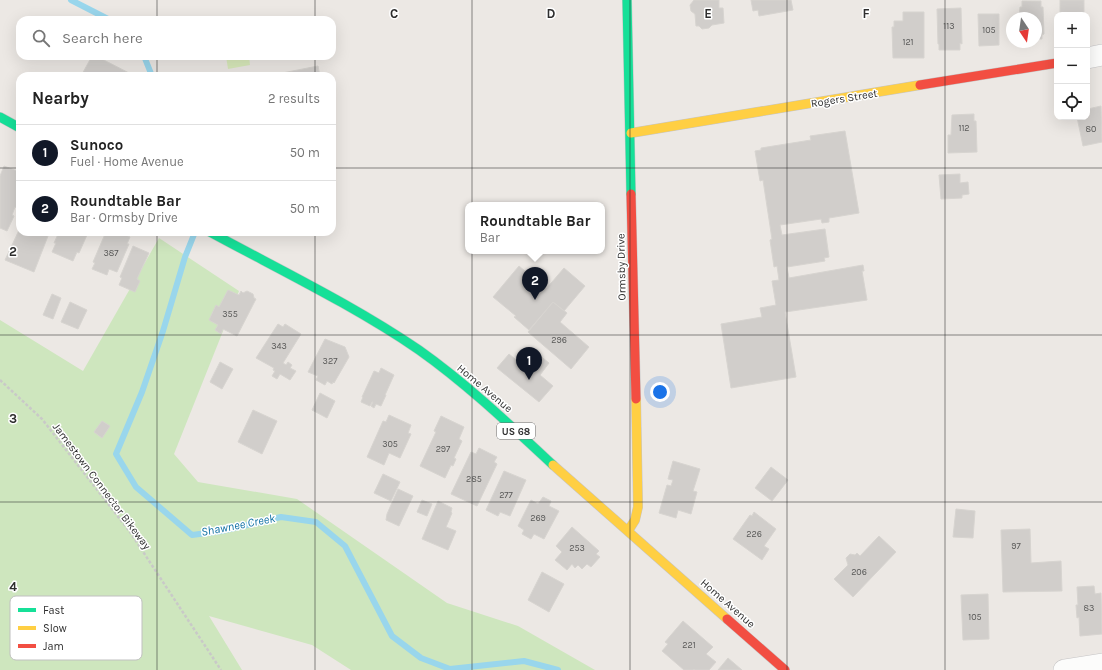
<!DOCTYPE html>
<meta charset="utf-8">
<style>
:root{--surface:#fff;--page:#f6f6f6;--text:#222;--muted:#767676;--line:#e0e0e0;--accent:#111827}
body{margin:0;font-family:Karla,sans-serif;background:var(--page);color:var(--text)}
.controls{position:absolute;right:12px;top:12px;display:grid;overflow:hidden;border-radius:8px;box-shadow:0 4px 16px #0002}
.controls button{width:36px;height:36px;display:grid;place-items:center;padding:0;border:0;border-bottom:1px solid var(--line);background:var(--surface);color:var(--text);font:20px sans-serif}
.compass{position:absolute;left:1006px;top:12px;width:36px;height:36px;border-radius:50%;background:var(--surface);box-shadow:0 4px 16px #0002;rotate:167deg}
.you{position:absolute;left:660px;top:392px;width:14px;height:14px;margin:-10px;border:3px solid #fff;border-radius:50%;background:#1a73e8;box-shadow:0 0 0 6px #1a73e833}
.badge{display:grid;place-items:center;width:26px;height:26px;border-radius:50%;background:var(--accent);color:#fff;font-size:13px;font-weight:700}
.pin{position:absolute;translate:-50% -33px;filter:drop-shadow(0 1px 2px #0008)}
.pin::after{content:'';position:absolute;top:21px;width:14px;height:12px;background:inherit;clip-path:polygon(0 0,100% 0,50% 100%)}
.popup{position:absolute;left:465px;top:202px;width:140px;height:52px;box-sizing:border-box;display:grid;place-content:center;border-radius:8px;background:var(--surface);filter:drop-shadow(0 1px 3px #0005);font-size:13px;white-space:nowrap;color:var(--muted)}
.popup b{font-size:15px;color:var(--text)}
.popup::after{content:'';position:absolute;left:50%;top:100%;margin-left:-8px;border:8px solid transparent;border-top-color:var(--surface)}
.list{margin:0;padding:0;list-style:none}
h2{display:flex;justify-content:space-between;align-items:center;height:52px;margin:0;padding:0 16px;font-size:17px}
h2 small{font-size:13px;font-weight:400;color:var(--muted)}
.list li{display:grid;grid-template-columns:26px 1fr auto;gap:12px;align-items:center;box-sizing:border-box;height:56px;padding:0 16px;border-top:1px solid var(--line)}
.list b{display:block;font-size:15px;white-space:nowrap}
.list p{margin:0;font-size:13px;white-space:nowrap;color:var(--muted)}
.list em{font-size:13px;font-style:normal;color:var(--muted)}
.icon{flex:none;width:22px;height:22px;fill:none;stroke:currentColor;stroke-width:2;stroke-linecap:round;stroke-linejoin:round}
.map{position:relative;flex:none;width:1102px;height:670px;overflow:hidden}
.search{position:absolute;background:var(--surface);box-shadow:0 4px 16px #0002;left:16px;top:16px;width:320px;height:44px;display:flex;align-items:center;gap:10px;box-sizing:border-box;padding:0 14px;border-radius:12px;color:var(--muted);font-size:15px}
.panel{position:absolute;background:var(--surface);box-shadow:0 4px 16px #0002;left:16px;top:72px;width:320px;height:164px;border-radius:12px}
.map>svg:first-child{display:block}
</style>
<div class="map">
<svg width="1102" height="670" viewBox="0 0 1102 670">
<rect width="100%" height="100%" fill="#ece8e4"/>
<path fill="#cee6be" d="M 159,238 L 239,291 L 174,454 L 198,482 L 297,499 L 447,603 L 518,626 L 595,670 L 351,670 L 312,645 L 209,616 L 242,670 L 0,670 L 0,320 L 83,371 Z"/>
<path fill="#d9eabb" d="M 226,56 L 249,56 L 250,65 L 228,69 Z"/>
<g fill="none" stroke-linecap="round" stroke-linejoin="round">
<path stroke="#99d6ec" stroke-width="6" d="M 71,0 L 110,20
M 144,56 L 152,76
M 195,232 L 185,257 L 163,331 L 142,392 L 116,454 L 136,487 L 192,535 L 222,531 L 281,517 L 316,522 L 345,546 L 392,636 L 421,658 L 450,669 L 524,661 L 558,670"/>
</g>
<path fill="#d1cecb" stroke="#d7d4d0" d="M 694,0 L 719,0 L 719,8 L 723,8 L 724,23 L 712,25 L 709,28 L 702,29 L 699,26 L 696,26 L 695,14 L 691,11 L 690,5 Z
M 751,0 L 791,0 L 793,10 L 759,16 L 758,10 L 753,11 Z
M 1060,0 L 1084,0 L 1084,15 L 1060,15 Z
M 1022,1 L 1041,1 L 1041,7 L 1043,7 L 1044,34 L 1042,35 L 1042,39 L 1036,39 L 1036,18 L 1019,18 L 1020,7 L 1022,7 Z
M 961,8 L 962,44 L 960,43 L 960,50 L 939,50 L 939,44 L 938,44 L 937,9 Z
M 903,12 L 924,12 L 924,58 L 893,58 L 892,27 L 894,27 L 894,21 L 903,21 Z
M 978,14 L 999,14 L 999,45 L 979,46 Z
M 92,56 L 96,56 L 131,74 L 130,76 L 81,76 Z
M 318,66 L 320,76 L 267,76 Z
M 1101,106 L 1102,142 L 1083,146 L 1077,117 L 1087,117 L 1087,114 L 1088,113 L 1088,109 Z
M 974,114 L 974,121 L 976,121 L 977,152 L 948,153 L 948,135 L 951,135 L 952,115 Z
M 845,131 L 859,213 L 829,218 L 829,222 L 822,223 L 821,219 L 780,225 L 782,235 L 825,229 L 829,257 L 824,258 L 825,261 L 787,267 L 789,278 L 863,265 L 864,271 L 862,271 L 867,300 L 785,312 L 796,377 L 731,388 L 721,324 L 762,317 L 760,308 L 776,305 L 772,281 L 779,280 L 777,266 L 774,267 L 770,240 L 772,239 L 763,180 L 760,181 L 755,151 L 761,150 L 761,148 L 811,140 L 810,136 Z
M 4,166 L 20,172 L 20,207 L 19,209 L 15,207 L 12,215 L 14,216 L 7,231 L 0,228 L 0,176 Z
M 960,174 L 960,183 L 968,182 L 969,194 L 962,195 L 962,198 L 941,199 L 939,175 Z
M 20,228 L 20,232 L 38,232 L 48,236 L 34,272 L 5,260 Z
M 59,232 L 89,233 L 88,236 L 87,235 L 79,253 L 77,252 L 73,261 L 52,252 L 56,243 L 54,243 Z
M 109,232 L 119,232 L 130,237 L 127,244 L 129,244 L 117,272 L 109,269 L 107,275 L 92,269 L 95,263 L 93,262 L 105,234 L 107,235 Z
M 133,246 L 149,253 L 137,279 L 140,281 L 135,292 L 119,285 L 122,278 L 120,277 Z
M 519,266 L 546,289 L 564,268 L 585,286 L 564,311 L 553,302 L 529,330 L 514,317 L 516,316 L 493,297 Z
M 228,290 L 239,295 L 241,291 L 243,293 L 247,291 L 253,294 L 254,298 L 256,299 L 237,336 L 223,329 L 221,334 L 215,330 L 218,325 L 209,320 L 216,305 L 219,307 Z
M 52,294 L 61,298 L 53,319 L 43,315 Z
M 70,302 L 87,310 L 78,329 L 61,322 Z
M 553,302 L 567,313 L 560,322 L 589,347 L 571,369 L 528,332 Z
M 278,324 L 283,327 L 285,324 L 301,334 L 283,363 L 286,365 L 288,362 L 292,365 L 290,368 L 296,371 L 290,380 L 280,374 L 277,379 L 272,376 L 275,371 L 273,370 L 274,368 L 256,358 Z
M 325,339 L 345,347 L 349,357 L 334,383 L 333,382 L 332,384 L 327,381 L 325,385 L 316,380 L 318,376 L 308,372 Z
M 509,354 L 526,368 L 538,354 L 549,363 L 540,375 L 553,386 L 539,402 L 497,368 Z
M 220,362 L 233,369 L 222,389 L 210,382 Z
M 381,368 L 394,375 L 385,395 L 386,395 L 381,406 L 376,404 L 374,408 L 371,406 L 373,402 L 372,402 L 370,406 L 361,402 L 363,397 L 362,397 L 374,371 L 379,373 Z
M 320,393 L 335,401 L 327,418 L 312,410 Z
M 253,410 L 277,421 L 262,454 L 238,442 Z
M 389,415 L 411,425 L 408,433 L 411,434 L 400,458 L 389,453 L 384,465 L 367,457 L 383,421 L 386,422 Z
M 441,416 L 464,427 L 459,439 L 462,441 L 454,458 L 456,459 L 453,466 L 451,465 L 445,478 L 420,466 L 436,432 L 434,431 Z
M 102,421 L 110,426 L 102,438 L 94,432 Z
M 479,448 L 497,457 L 494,462 L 497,464 L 477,506 L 451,494 L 471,452 L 476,454 Z
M 673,461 L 700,469 L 693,491 L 697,492 L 691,514 L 678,510 L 676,518 L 659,513 L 667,485 L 671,486 L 673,480 L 668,479 Z
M 771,467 L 788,480 L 772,501 L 755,488 Z
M 504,471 L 526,480 L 510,516 L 500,512 L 498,516 L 486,510 Z
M 383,474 L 400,482 L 391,501 L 374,493 Z
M 398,489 L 413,496 L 399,526 L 386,520 L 387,514 Z
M 543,497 L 551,501 L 549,506 L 559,511 L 544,539 L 534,534 L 531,539 L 522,534 L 524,530 L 518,526 L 531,500 L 538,504 Z
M 422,500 L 432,504 L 427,516 L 417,512 Z
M 438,501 L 452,508 L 451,512 L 452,513 L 446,527 L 456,531 L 448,550 L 422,539 Z
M 956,509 L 975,511 L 973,538 L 953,537 Z
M 754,512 L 776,529 L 764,546 L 769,549 L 762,560 L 733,539 L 750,515 L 752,516 Z
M 572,527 L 599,551 L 596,554 L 600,557 L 591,567 L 587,564 L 582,569 L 578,565 L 575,568 L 572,564 L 567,570 L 555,560 L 562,552 L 556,546 Z
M 1030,529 L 1031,563 L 1061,561 L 1062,591 L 1003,592 L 1001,530 Z
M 879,536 L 896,552 L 853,597 L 834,579 L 848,565 L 846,558 L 850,554 L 855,555 L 857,553 L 860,556 Z
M 542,572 L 564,584 L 549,612 L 528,600 Z
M 1094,586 L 1095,594 L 1101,593 L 1102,634 L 1080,636 L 1079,617 L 1077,618 L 1076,605 L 1078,605 L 1077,587 Z
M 988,594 L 989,639 L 963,640 L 961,595 Z
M 683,621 L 713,647 L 706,654 L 716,662 L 709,670 L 695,670 L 694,669 L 693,670 L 684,670 L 662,651 L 668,644 L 665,642 Z
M 728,658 L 742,670 L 718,670 Z"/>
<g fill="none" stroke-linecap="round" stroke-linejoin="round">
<g stroke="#c5c4c5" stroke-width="22">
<path id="street" d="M 1087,58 L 1102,55
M 1064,670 L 1102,664"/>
</g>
<g stroke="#c5c4c5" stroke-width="10">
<path id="fast" d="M 627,0 L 631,194
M 0,117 L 20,128
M 210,232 C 280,270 353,305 419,350 C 467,384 510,425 553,465"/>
</g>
<g stroke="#c5c4c5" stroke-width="10">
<path id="slow" d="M 631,133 L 920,85
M 553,465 L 727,619
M 628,531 L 635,520 L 638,507 L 636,399"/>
</g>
<g stroke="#c5c4c5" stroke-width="10">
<path id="jam" d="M 920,85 L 1057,63
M 631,194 L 636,399
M 727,619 L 785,670"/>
</g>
<path stroke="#c9c9c8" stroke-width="2.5" stroke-dasharray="3 2" stroke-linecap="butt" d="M 0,380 L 42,419 L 130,532 L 221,670"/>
<use href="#street" stroke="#fcfcfb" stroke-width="21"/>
<use href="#fast" stroke="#16e098" stroke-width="9"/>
<use href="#slow" stroke="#ffcf43" stroke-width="9"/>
<use href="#jam" stroke="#f24e42" stroke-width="9"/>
</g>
<path fill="none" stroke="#2e2e2e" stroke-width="1" stroke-opacity="0.55" d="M 157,0 L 157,20M 315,0 L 315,20M 472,0 L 472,670M 630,0 L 630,670M 787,0 L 787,670M 945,0 L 945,670M 157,56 L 157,76M 315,56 L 315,76M 0,168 L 20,168M 332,168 L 1102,168M 157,232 L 157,670M 315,232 L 315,670M 0,335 L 1102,335M 0,502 L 1102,502"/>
<g text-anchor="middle" stroke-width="3" stroke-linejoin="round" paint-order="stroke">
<g font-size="9" fill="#585857">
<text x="949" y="29">113</text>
<text x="989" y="33">105</text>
<text x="908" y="45">121</text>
<text x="964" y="131">112</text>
<text x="1091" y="132">80</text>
<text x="111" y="256">387</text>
<text x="230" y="317">355</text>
<text x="559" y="343">296</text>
<text x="279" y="349">343</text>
<text x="330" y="364">327</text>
<text x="390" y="447">305</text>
<text x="443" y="452">297</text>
<text x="474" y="482">285</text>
<text x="506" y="498">277</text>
<text x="538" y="521">269</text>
<text x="754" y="537">226</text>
<text x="1016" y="549">97</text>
<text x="577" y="551">253</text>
<text x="859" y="575">206</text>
<text x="1089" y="611">83</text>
<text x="975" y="620">105</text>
<text x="689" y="648">221</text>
</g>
<rect fill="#fff" stroke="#6d6d6d" stroke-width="1" x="497" y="423" width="38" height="16" rx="3"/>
<g font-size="10" font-weight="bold" fill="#2e2e2e">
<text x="516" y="435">US 68</text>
</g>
<g font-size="11" fill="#2e2e2e" stroke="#fff">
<text transform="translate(844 98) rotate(-9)" y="4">Rogers Street</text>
<text transform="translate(621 267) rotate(-91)" y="4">Ormsby Drive</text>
<text transform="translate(485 388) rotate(40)" y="4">Home Avenue</text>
<text transform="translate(102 486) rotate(53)" y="4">Jamestown Connector Bikeway</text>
<text transform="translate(728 603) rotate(41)" y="4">Home Avenue</text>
</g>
<g font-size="12" font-style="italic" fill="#0d6fa3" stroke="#fff">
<text transform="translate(238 525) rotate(-11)" y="4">Shawnee Creek</text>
</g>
</g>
<rect x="10" y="596" width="132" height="64" rx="6" fill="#fff" stroke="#c0c0c0" stroke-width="1"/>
<rect x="18" y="608" width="18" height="4" fill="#16e098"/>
<rect x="18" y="626" width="18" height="4" fill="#ffcf43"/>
<rect x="18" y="644" width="18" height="4" fill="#f24e42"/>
<g font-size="11" fill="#2e2e2e">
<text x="43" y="614">Fast</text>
<text x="43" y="632">Slow</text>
<text x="43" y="650">Jam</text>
</g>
<g font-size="13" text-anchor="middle" font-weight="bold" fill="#2e2e2e" stroke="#fff" stroke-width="3" stroke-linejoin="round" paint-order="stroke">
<text x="394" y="18">C</text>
<text x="551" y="18">D</text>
<text x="708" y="18">E</text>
<text x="866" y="18">F</text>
<text x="13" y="256">2</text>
<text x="13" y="423">3</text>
<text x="13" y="591">4</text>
</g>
</svg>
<div class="controls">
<button>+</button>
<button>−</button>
<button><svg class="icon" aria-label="locate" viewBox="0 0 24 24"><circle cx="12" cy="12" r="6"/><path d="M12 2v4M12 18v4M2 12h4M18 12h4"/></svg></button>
</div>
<svg class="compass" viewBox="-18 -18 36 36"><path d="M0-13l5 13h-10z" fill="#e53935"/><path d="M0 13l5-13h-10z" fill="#767676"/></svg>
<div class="you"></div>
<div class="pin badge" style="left:529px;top:380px">1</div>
<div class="pin badge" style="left:535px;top:300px">2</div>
<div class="popup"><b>Roundtable Bar</b>Bar</div>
<div class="search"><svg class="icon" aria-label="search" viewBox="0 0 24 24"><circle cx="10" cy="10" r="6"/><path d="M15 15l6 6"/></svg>Search here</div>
<section class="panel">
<h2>Nearby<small>2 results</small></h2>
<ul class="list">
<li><span class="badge">1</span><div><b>Sunoco</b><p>Fuel · Home Avenue</p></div><em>50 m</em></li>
<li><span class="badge">2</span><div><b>Roundtable Bar</b><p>Bar · Ormsby Drive</p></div><em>50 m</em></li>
</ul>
</section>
</div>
